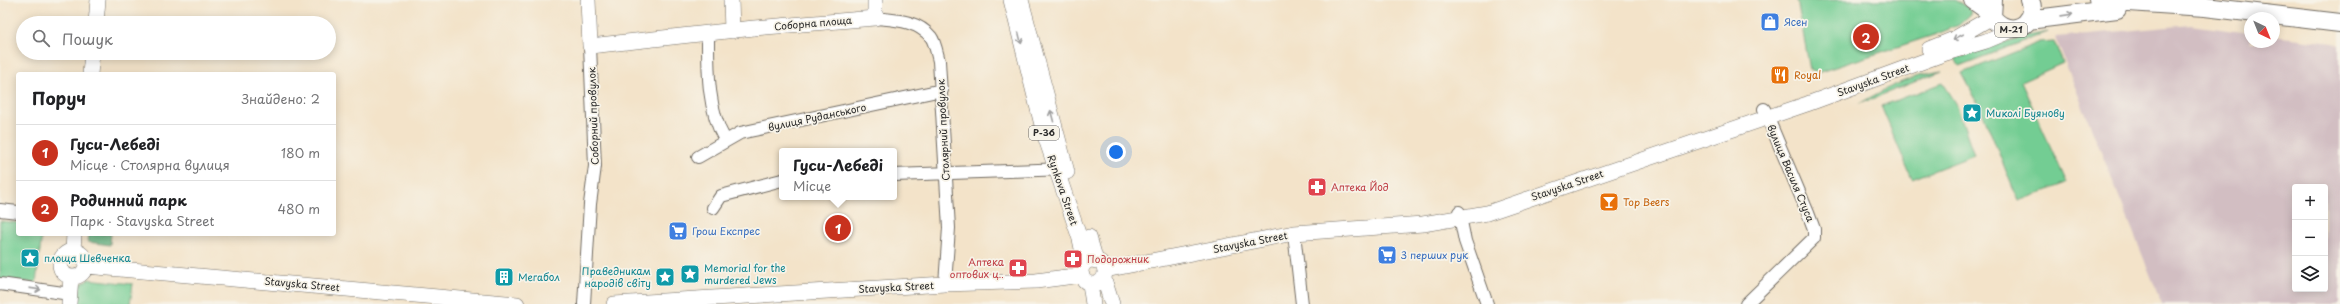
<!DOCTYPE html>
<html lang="uk">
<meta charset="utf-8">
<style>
:root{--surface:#fff;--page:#f6f6f6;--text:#202124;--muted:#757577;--line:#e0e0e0;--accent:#c8321e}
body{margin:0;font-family:"Playpen Sans",sans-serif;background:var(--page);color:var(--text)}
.controls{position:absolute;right:12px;bottom:12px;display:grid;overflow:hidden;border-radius:4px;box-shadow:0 2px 10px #0003}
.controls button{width:36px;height:36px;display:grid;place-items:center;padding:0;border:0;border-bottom:1px solid var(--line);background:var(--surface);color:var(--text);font:20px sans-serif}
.compass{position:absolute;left:2244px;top:12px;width:36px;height:36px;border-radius:50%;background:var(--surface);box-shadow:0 2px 10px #0003;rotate:137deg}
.you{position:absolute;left:1116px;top:152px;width:14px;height:14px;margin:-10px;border:3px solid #fff;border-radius:50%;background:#1a73e8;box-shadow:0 0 0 6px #1a73e833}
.badge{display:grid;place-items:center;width:26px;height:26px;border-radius:50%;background:var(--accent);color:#fff;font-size:13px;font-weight:700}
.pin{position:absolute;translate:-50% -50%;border:2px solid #fff;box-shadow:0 1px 4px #0006}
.popup{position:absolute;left:779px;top:148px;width:118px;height:52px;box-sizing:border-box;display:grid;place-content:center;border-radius:4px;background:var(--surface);filter:drop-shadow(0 1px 3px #0005);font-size:13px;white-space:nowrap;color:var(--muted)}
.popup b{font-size:15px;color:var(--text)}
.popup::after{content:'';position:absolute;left:50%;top:100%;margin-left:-8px;border:8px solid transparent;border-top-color:var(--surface)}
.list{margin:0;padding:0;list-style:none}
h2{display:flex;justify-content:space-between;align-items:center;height:52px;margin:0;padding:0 16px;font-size:17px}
h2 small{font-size:13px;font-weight:400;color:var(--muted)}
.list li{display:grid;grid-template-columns:26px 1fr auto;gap:12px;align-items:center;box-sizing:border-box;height:56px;padding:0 16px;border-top:1px solid var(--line)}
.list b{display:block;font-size:15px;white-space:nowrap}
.list p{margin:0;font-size:13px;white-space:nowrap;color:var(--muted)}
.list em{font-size:13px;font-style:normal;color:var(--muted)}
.icon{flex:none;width:22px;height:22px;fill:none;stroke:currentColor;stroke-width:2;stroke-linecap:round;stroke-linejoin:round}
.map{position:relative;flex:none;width:2340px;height:304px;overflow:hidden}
.search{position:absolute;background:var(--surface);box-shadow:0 2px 10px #0003;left:16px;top:16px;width:320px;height:44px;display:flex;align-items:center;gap:10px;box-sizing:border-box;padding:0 14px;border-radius:22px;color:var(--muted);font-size:15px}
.panel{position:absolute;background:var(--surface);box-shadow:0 2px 10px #0003;left:16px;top:72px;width:320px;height:164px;border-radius:4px}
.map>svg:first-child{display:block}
</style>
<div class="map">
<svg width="2340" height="304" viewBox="0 0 2340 304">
<rect width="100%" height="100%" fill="#f7f3e8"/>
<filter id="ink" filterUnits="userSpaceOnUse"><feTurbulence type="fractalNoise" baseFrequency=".025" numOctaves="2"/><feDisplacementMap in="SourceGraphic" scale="8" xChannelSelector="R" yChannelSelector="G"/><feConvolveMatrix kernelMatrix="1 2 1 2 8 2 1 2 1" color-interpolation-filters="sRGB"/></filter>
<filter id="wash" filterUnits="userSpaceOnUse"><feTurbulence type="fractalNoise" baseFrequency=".012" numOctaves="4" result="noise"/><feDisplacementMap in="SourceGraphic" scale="16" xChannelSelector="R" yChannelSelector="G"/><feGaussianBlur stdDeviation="0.9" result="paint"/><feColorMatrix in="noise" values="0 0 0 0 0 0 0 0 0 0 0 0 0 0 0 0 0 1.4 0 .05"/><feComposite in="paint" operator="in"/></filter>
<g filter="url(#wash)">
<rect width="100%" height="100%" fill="#f3e3c9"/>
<path fill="#d2bec2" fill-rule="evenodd" d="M 2191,25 L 2250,33 L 2250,42 L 2274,42 L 2274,36 L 2340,44 L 2340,304 L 2162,304 L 2055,37 ZM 2295,187 L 2325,187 L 2325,289 L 2295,289 Z"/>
<path fill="#73cd93" stroke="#4f7c5f" d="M 1797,0 L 1954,0 L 1969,7 L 1971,14 L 1959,25 L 1937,34 L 1817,73 L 1810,70 Z
M 2048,32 L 1959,66 L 1955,58 L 2022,37 Z
M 2054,41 L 2063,63 L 2021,82 L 2067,183 L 2018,201 L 1982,111 L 1962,73 L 2040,42 Z
M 1942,71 L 1859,104 C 1885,88 1913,75 1942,71 Z
M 1943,83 L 1956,103 L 1974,155 L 1912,179 L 1881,106 Z
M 0,221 L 18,223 L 18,234 L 42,234 L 36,283 L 0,279 Z
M 88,279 L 133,284 L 130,304 L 78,304 L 80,285 Z"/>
<path fill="#5eb07d" stroke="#446e54" d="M 89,234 L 111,234 L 110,245 L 88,242 Z"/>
</g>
<g filter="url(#ink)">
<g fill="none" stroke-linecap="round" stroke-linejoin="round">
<g stroke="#716b62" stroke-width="14">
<path id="minor" d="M 875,18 C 895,20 917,20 931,37 C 935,42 937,54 939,61 L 949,228 L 945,284
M 708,33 C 708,68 707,109 725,140
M 698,157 L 740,133 L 942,90
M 894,175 L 1065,169
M 713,208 L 721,196 L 782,180
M 0,210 L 18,212
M 1459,212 L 1465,241 L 1487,304
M 1294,233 L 1302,304
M 0,284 L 70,294
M 584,304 L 590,204 L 595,166 L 590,46
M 1746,304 L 1814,238 L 1814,229 L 1808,213 L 1764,109"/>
</g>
<g stroke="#716b62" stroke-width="16">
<path id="major" d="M 588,0 L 590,46 L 754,28 L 875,18 L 875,0
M 731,0 L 732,31
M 1011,0 L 1044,133 L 1080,239 L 1085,263
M 1021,0 L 1067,172
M 96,23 L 98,0
M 1929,49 L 1954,39 L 1992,17
M 90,74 L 92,53
M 1089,237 L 1096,261
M 73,251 L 74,234
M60 264a13 13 0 1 1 26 0a13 13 0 1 1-26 0Z
M1081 272a12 12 0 1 1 24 0a12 12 0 1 1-24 0Z
M 86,266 L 517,304
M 1105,270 L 1294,233 L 1423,224 L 1487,213 L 1807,104 L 1946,53 L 1986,41 L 2012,30
M 1104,279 L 1112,304
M 1090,284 L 1093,304
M 69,304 L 71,277
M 614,304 L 945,284 L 1036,281 L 1082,275"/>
</g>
<g stroke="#716b62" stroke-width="20">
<path id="highway" d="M 1973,0 L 1991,13
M 1993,0 L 1992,17 C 2010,41 2040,23 2030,0
M 2098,0 L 2205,7 L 2340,23
M 2028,20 L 2117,9"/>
</g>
<use href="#minor" stroke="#fff" stroke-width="12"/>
<use href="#major" stroke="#fff" stroke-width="15"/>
<use href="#highway" stroke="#fff" stroke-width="18"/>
</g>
<defs><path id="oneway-shaft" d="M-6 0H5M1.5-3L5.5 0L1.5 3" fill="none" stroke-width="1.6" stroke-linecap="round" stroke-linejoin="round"/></defs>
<g stroke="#a0a0a0">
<use href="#oneway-shaft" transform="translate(2067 15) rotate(-8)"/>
<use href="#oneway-shaft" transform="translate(1958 37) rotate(152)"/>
<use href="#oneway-shaft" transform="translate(1020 38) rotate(76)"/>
<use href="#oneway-shaft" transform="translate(1052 116) rotate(-105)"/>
<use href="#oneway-shaft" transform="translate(35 289) rotate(8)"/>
</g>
</g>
<defs>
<g id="shop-square" transform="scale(1)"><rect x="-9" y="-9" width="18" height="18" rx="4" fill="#3f7fe0" stroke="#f7f3e8"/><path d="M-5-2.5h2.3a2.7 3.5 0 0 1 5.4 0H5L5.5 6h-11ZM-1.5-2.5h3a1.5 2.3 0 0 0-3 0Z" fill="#fff"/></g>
<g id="restaurant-square" transform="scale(1)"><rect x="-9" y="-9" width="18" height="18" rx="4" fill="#e8710a" stroke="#f7f3e8"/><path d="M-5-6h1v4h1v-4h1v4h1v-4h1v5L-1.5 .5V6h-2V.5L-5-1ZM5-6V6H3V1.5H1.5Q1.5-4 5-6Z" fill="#fff"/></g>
<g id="sight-square" transform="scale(1)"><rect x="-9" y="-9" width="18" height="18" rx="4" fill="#0f9aa8" stroke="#f7f3e8"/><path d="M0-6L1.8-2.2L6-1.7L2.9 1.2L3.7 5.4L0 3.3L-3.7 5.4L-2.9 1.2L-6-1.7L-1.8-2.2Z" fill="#fff"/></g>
<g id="pharmacy-square" transform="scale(1)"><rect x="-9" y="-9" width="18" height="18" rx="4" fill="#e0444e" stroke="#f7f3e8"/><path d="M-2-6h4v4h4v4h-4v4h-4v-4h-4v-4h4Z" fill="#fff"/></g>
<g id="bar-square" transform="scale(1)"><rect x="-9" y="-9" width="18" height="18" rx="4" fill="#e8710a" stroke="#f7f3e8"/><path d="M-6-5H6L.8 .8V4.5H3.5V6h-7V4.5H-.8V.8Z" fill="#fff"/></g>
<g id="supermarket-square" transform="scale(1)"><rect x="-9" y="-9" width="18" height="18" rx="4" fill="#3f7fe0" stroke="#f7f3e8"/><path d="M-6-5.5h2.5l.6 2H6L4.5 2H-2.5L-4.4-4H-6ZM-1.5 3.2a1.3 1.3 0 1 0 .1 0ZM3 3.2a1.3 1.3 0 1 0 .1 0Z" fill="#fff"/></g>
<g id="building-square" transform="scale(1)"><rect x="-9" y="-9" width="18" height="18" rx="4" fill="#0f9aa8" stroke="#f7f3e8"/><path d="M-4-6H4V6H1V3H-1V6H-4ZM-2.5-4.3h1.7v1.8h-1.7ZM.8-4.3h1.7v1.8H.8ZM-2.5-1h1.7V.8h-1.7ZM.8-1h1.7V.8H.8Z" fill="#fff"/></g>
</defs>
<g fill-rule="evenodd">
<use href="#shop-square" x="1770" y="22"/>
<use href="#restaurant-square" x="1780" y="75"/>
<use href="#sight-square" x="1972" y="113"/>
<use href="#pharmacy-square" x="1317" y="187"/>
<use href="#bar-square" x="1609" y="202"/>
<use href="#supermarket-square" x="678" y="231"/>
<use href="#supermarket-square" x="1387" y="255"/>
<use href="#sight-square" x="30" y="258"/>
<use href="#pharmacy-square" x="1073" y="259"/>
<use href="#pharmacy-square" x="1018" y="268"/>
<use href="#sight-square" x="690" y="274"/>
<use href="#building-square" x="504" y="277"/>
<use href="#sight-square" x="665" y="277"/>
</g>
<g text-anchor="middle" stroke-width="3.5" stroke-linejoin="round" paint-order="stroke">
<g fill="#f7f3e8" stroke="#686764" stroke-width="1">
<rect x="1995" y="23" width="32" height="14" rx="3"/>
<rect x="1029" y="126" width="30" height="14" rx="3"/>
</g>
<g font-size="9" font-weight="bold" fill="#2b2b2b">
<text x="2011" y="33">М-21</text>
<text x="1044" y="136">Р-36</text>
</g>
<g font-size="10" fill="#366cbe" stroke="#f7f3e8" text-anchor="start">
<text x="1784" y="26">Ясен</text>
<text x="692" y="235">Грош Експрес</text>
<text x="1401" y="259">З перших рук</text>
</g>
<g font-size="10" fill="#2b2b2b" stroke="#f7f3e8">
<text transform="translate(813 23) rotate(-5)" y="4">Соборна площа</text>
<text transform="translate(1873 80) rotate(-20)" y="4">Stavyska Street</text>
<text transform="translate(593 116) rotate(-92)" y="4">Соборний провулок</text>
<text transform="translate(817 117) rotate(-12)" y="4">вулиця Руданського</text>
<text transform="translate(943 130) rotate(-93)" y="4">Столярний провулок</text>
<text transform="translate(1791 173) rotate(67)" y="4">вулиця Василя Стуса</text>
<text transform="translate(1567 185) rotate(-19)" y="4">Stavyska Street</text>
<text transform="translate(1063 190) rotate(71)" y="4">Rynkova Street</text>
<text transform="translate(1250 242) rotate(-11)" y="4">Stavyska Street</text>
<text transform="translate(302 284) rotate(5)" y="4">Stavyska Street</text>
<text transform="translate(896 287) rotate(-3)" y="4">Stavyska Street</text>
</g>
<g font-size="10" fill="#c56008" stroke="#f7f3e8" text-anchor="start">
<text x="1794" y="79">Royal</text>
<text x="1623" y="206">Top Beers</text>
</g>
<g font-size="10" fill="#0d838f" stroke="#f7f3e8" text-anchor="start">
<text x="1986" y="117">Миколі Буянову</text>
<text x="44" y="262">площа Шевченка</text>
<text x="704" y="272">Memorial for the<tspan x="704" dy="12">murdered Jews</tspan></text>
<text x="651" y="275" text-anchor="end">Праведникам<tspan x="651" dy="12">народів світу</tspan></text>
<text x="518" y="281">Мегабол</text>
</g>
<g font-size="10" fill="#be3a42" stroke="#f7f3e8" text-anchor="start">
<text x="1331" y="191">Аптека Йод</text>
<text x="1087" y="263">Подорожник</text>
<text x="1004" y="266" text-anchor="end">Аптека<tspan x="1004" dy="12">оптових ц..</tspan></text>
</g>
</g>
</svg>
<div class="controls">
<button>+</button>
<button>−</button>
<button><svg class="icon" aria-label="layers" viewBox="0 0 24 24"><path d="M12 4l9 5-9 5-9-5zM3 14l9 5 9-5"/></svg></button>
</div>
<svg class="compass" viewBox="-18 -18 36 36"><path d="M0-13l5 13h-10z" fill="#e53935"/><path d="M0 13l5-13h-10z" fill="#757577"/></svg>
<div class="you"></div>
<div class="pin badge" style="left:838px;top:228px">1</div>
<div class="popup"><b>Гуси-Лебеді</b>Місце</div>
<div class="pin badge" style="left:1866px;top:37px">2</div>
<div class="search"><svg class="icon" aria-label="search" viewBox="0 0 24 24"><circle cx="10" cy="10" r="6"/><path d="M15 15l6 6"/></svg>Пошук</div>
<section class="panel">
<h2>Поруч<small>Знайдено: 2</small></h2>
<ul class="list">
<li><span class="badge">1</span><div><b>Гуси-Лебеді</b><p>Місце · Столярна вулиця</p></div><em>180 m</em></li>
<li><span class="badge">2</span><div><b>Родинний парк</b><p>Парк · Stavyska Street</p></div><em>480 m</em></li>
</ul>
</section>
</div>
